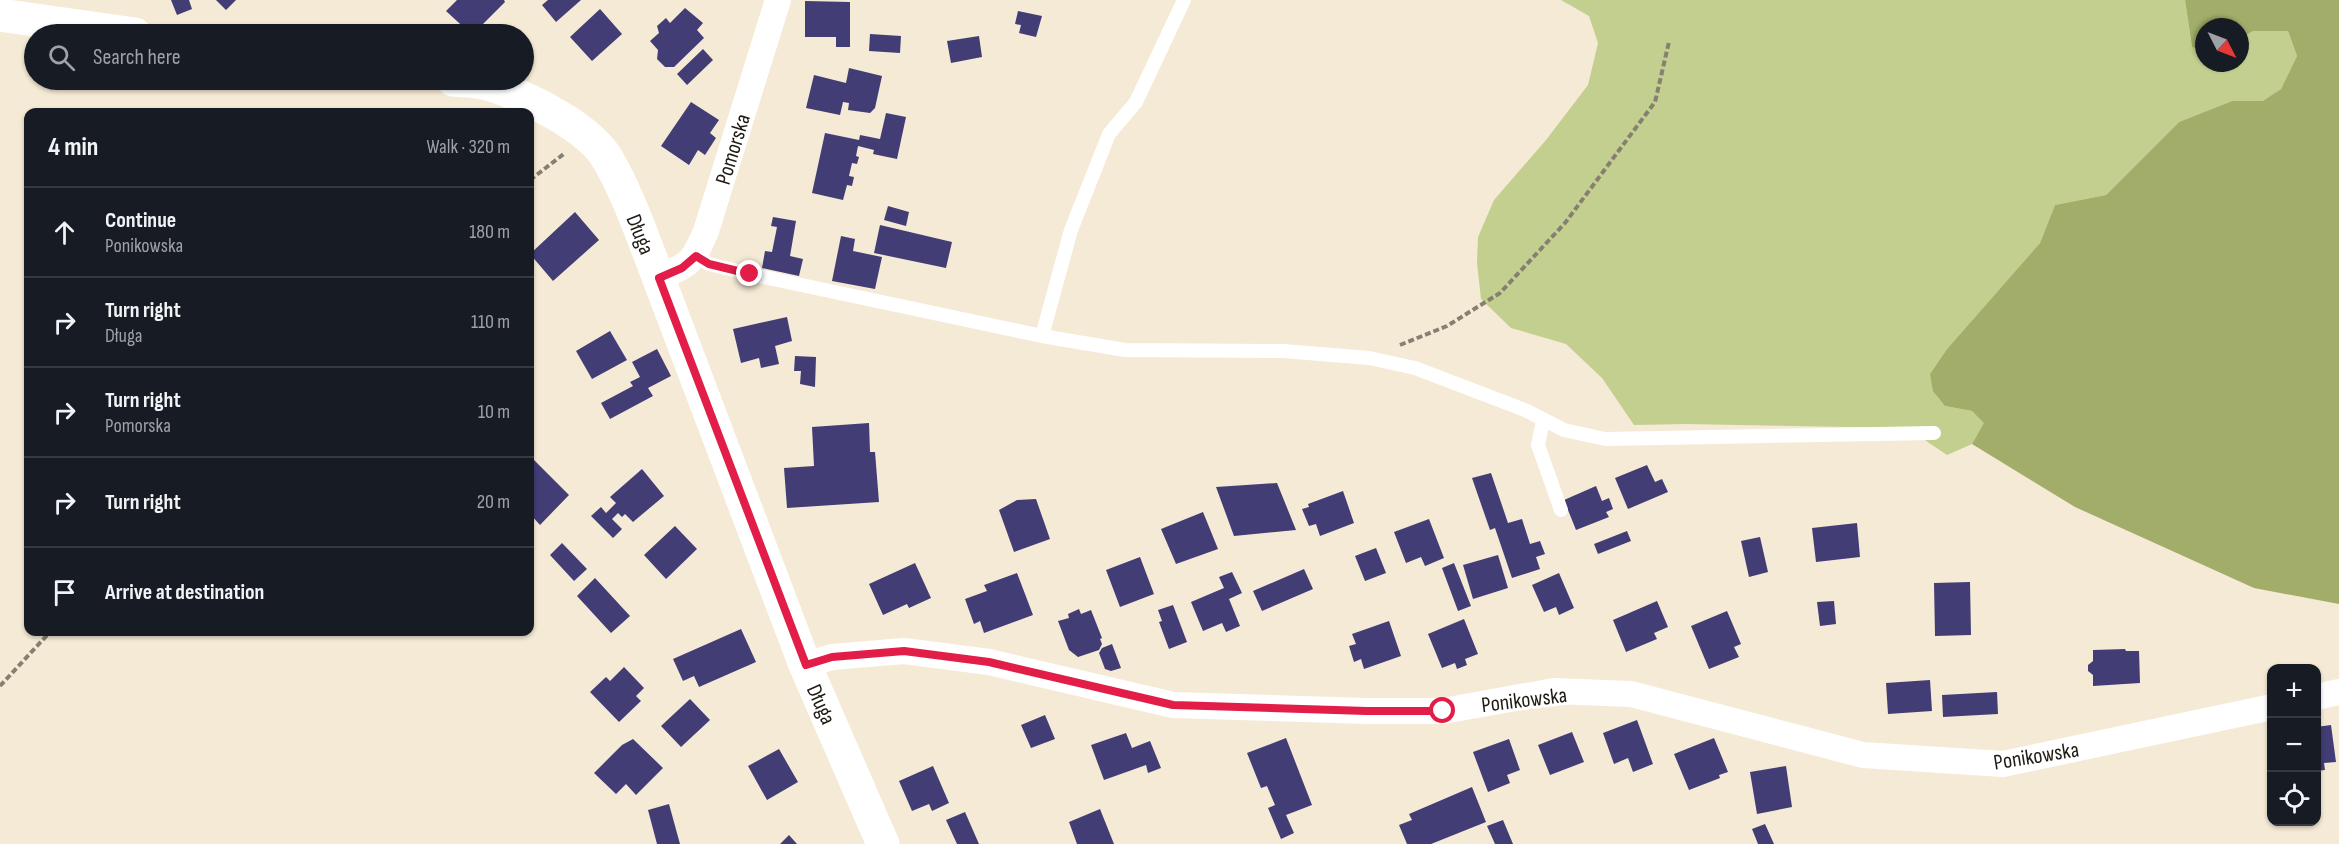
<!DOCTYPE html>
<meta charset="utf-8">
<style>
:root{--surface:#171b24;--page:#20242c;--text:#f1f3f6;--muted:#9ea1a6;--line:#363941}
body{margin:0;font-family:"Sofia Sans Condensed",sans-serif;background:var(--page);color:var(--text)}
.controls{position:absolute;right:18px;bottom:18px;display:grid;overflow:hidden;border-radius:12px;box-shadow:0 2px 4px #0004}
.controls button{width:54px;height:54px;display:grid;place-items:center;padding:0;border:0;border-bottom:2px solid var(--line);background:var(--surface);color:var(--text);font:30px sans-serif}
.compass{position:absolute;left:2195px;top:18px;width:54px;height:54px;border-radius:50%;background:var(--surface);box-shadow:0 2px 4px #0004;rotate:132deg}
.stop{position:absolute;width:18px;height:18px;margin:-14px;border:4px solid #e11d48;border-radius:50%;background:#fff}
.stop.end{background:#e11d48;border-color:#fff;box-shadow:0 2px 6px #0008}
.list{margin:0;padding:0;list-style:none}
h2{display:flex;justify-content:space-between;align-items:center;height:78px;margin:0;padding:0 24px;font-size:26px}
h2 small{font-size:20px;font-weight:400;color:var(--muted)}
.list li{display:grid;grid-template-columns:39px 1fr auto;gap:18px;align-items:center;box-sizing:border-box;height:90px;padding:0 24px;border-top:2px solid var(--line)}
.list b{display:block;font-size:22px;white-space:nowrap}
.list p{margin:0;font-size:20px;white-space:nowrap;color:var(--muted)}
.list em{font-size:20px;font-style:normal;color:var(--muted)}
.icon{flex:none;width:33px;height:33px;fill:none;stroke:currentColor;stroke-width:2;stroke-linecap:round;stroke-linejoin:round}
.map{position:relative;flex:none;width:2339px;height:844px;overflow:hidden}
.search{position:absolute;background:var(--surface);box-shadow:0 2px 4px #0004;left:24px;top:24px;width:510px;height:66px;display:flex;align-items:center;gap:15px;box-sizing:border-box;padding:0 21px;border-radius:33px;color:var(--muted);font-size:22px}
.panel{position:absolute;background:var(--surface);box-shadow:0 2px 4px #0004;left:24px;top:108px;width:510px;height:528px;border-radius:12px}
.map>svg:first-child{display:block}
</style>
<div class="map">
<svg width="2339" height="844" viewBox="0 0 2339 844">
<rect width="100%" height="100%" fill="#f5ead5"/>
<path fill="#c3cf8f" d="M 1561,0 L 2185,0 L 2192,47 L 2204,51 L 2204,63 L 2240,63 L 2240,39 L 2253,31 L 2288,31 L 2297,56 L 2281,89 L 2263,102 L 2232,101 L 2179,122 L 2106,195 L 2055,205 L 2040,243 L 1947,349 L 1930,374 L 1945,406 L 1972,411 L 1985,423 L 1972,444 L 1947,455 L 1907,428 L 1686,424 L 1634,425 L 1602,378 L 1566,344 L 1511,328 L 1481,299 L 1477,263 L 1478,237 L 1494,200 L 1546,140 L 1588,85 L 1598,43 L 1589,16 Z"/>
<path fill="#a1ad69" d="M 2185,0 L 2339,0 L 2339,604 L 2254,588 L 2075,507 L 1972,444 L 1984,423 L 1972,411 L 1945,406 L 1933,391 L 1930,374 L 1947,349 L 2040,243 L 2055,205 L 2106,195 L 2179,122 L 2232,101 L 2263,101 L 2281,89 L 2297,56 L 2288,31 L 2253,31 L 2240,39 L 2240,27 L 2204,27 L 2204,51 L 2192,47 Z"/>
<path fill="#423d75" d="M 171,0 L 189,0 L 192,9 L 177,15 Z
M 216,0 L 236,0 L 226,10 Z
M 457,0 L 504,0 L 505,2 L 473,34 L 471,34 L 446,11 Z
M 548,0 L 581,0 L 556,22 L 542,5 Z
M 805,1 L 850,2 L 850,47 L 836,47 L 836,37 L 805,37 Z
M 685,8 L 703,23 L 697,30 L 704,38 L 674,67 L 665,67 L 657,59 L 658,50 L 650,41 L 659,33 L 657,26 L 666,18 L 670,23 Z
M 600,9 L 622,34 L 592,61 L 570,37 Z
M 1018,11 L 1042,16 L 1036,37 L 1019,33 L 1021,25 L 1015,24 Z
M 870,34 L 901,36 L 900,53 L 869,51 Z
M 979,36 L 982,57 L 951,63 L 947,41 Z
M 703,49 L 713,60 L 687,85 L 677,74 Z
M 849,68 L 882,76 L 875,108 L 870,113 L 848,110 L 849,103 L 843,102 L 840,115 L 806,108 L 814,75 L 846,83 Z
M 691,102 L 719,120 L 710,133 L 716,138 L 705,155 L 698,150 L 689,165 L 661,146 Z
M 886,113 L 906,117 L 897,159 L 873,154 L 874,150 L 858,146 L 856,156 L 859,157 L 857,164 L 852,163 L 849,176 L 854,177 L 852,186 L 847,185 L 843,200 L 812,193 L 825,133 L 859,140 L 860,135 L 880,139 Z
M 888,206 L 909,212 L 906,226 L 884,220 Z
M 575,212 L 599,240 L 553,281 L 530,254 Z
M 773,217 L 796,221 L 790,256 L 803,259 L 799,276 L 762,268 L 765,251 L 772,252 L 777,227 L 771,226 Z
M 880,225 L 952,242 L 946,268 L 874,253 Z
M 841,236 L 855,239 L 853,251 L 882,257 L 875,289 L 832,281 Z
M 787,317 L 792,341 L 775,346 L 779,364 L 761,368 L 759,358 L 741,363 L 733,329 Z
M 610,331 L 627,360 L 592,379 L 576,351 Z
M 657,349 L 671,376 L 648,388 L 653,396 L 610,419 L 601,403 L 633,386 L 630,382 L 640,377 L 632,362 Z
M 795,356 L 816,357 L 815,387 L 800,384 L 801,371 L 794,371 Z
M 869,423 L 870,452 L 875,452 L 879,502 L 787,508 L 784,468 L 814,466 L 812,427 Z
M 530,456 L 569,495 L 540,525 L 530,514 Z
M 1647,465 L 1655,482 L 1662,479 L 1668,492 L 1628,509 L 1615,478 Z
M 642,469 L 664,496 L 633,522 L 625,514 L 622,517 L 618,513 L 612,519 L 622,529 L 613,538 L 591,516 L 601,507 L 606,513 L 616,503 L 610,497 Z
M 1491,473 L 1508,523 L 1522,519 L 1530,544 L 1540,541 L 1545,554 L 1536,557 L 1540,569 L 1512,578 L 1495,528 L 1490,530 L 1472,478 Z
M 1277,483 L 1296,530 L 1234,536 L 1216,487 Z
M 1596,486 L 1602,501 L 1609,498 L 1613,509 L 1606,512 L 1609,517 L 1576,530 L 1564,500 Z
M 1343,491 L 1354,523 L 1320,536 L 1316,524 L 1309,526 L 1302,509 L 1309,507 L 1308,504 Z
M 1036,499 L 1050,539 L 1014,552 L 999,510 L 1017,500 Z
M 1203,512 L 1218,549 L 1176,564 L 1161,529 Z
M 1429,519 L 1444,558 L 1425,566 L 1421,557 L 1406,563 L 1394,532 Z
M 1857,523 L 1860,557 L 1816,562 L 1812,528 Z
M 675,526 L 697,549 L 666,579 L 644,555 Z
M 1627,531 L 1631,541 L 1598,554 L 1594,544 Z
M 1760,537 L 1768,572 L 1749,577 L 1741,541 Z
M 562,543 L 587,569 L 574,581 L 550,555 Z
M 1376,548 L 1386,573 L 1365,581 L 1355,556 Z
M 1498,555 L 1508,588 L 1473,599 L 1463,565 Z
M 1140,557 L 1154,594 L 1120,607 L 1106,570 Z
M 915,563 L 931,598 L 909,608 L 907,604 L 883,615 L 869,584 Z
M 1454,563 L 1471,606 L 1458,611 L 1442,568 Z
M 1304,569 L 1313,589 L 1262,611 L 1253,591 Z
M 1232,572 L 1242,593 L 1229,599 L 1240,626 L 1226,632 L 1222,623 L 1203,631 L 1191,602 L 1224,588 L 1219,577 Z
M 1017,573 L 1033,615 L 984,633 L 980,621 L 974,624 L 965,599 L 987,591 L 984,585 Z
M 1559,573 L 1574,608 L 1559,615 L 1556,607 L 1544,612 L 1532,585 Z
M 595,578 L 630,616 L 611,633 L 577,596 Z
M 1970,582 L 1971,635 L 1935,636 L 1934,583 Z
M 1657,601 L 1668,627 L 1654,633 L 1657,639 L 1626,652 L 1613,620 Z
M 1834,601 L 1836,624 L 1820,626 L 1817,602 Z
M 1173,605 L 1187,642 L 1169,649 L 1159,622 L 1162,621 L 1158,610 Z
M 1079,609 L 1081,614 L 1091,610 L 1102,638 L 1100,639 L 1102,644 L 1099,650 L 1078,657 L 1069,650 L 1058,621 L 1069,618 L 1068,614 Z
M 1727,611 L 1741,644 L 1734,647 L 1739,657 L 1709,669 L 1691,626 Z
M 1464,619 L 1478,654 L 1465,659 L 1467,665 L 1457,669 L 1455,663 L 1442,668 L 1428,634 Z
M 1389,621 L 1401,656 L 1364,669 L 1361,659 L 1354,662 L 1349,646 L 1356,644 L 1352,634 Z
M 741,629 L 756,662 L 699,687 L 694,676 L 683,681 L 673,659 Z
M 1112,644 L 1121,668 L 1111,671 L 1105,669 L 1099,653 L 1102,648 Z
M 2125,649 L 2126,651 L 2139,651 L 2140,683 L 2093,686 L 2093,675 L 2088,671 L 2088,665 L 2093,661 L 2093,650 Z
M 624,667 L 644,688 L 636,696 L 641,701 L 619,722 L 590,692 L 606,677 L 610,681 Z
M 1930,680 L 1932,711 L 1888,714 L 1886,683 Z
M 1997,692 L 1998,714 L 1943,717 L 1942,695 Z
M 690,699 L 710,720 L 681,747 L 661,726 Z
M 1045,715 L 1055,739 L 1031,748 L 1021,725 Z
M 1637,720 L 1653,764 L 1633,772 L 1628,758 L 1614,764 L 1603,733 Z
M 2331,725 L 2336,762 L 2324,763 L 2325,770 L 2316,771 L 2316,727 Z
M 1572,732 L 1584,762 L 1550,775 L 1538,745 Z
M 1126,733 L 1132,748 L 1150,741 L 1161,768 L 1148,773 L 1146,765 L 1104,780 L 1091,745 Z
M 1286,738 L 1312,805 L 1286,815 L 1294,833 L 1281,839 L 1268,808 L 1275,805 L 1267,786 L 1261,788 L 1247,753 Z
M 1714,738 L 1728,772 L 1719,775 L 1720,778 L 1689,790 L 1674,754 Z
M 633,739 L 663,768 L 636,795 L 626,784 L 616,794 L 594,773 L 622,745 Z
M 1509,739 L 1520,770 L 1507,775 L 1510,783 L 1488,792 L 1473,752 Z
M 779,749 L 798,782 L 767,800 L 748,766 Z
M 933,766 L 949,803 L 932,811 L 929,804 L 912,811 L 899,781 Z
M 1786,766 L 1792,807 L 1757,814 L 1750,772 Z
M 1472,787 L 1486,822 L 1431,844 L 1407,844 L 1399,825 L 1412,820 L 1409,814 Z
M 669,804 L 680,844 L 657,844 L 648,810 Z
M 1100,809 L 1114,844 L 1077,844 L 1069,822 Z
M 965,812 L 979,844 L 957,844 L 946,820 Z
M 1503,820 L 1513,844 L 1495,844 L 1487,826 Z
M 1765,824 L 1774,844 L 1758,844 L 1752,829 Z
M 789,835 L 797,844 L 780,844 Z"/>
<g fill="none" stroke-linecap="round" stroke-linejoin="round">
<path stroke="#878072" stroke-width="4" stroke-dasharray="6 3" stroke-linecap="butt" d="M 530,180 L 565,153
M 1400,345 L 1447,326 L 1500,293 L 1565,223 L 1655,102 L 1669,42
M 0,686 L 50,632"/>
<path stroke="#fff" stroke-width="14" d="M 696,256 L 709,264 L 750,274 L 1042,336 L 1125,350 L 1283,351 L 1369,358 L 1415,368 L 1525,410 L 1564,430 L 1605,439 L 1934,433
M 1042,336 L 1071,230 L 1109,134 L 1136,102 L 1184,0
M 1543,420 L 1538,445 L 1561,510"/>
<path stroke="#fff" stroke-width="26" d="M 659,277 C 690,265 693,262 706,231 L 778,0
M 805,665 L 832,657 L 904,651 L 989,662 L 1173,705 L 1367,711 L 1443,711 L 1554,691 L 1631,694 L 1863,755 L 2003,764 L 2272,707
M 2316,697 L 2339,692"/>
<path stroke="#fff" stroke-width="33" d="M 0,15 L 135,34
M 453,80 C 466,81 481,81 494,86 C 528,98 590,127 608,160 C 625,189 637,222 649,253 L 805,665 L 883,844"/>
</g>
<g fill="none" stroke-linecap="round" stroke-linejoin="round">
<path stroke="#e11d48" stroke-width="8" d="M 750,274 L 709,264 L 696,256 L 682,268 L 659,278 L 806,665 L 832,657 L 904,651 L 989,662 L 1173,705 L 1367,711 L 1443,711"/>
</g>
<g text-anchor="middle" stroke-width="6" stroke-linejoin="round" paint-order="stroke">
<g font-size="22" fill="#1f1b14" stroke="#fff">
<text transform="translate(732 149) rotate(-73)" y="8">Pomorska</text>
<text transform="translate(641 234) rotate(68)" y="8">Długa</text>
<text transform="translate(1524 699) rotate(-7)" y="8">Ponikowska</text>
<text transform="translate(822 704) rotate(66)" y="8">Długa</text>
<text transform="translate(2036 755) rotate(-9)" y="8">Ponikowska</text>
</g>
</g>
</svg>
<div class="controls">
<button>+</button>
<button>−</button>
<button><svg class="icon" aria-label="locate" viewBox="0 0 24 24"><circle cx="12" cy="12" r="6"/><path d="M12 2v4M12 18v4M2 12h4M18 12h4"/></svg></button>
</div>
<svg class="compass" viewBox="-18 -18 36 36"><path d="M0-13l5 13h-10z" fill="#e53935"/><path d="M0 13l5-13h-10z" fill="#9ea1a6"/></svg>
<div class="stop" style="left:1443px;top:711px"></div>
<div class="stop end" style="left:750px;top:274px"></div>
<div class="search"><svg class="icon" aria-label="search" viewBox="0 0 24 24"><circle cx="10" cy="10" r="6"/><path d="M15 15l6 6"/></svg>Search here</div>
<section class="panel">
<h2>4 min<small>Walk · 320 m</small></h2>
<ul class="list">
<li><svg class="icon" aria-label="ahead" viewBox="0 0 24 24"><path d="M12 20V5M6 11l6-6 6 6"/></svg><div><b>Continue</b><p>Ponikowska</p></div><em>180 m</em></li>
<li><svg class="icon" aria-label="right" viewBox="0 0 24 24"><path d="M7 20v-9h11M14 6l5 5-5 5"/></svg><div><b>Turn right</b><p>Długa</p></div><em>110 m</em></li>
<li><svg class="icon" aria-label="right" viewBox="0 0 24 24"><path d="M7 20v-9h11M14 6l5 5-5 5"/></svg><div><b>Turn right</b><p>Pomorska</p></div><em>10 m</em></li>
<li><svg class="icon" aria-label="right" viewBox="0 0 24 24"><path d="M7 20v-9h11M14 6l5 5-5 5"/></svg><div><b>Turn right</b></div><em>20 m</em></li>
<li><svg class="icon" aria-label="arrive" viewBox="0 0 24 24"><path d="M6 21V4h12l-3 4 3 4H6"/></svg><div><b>Arrive at destination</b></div></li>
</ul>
</section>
</div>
